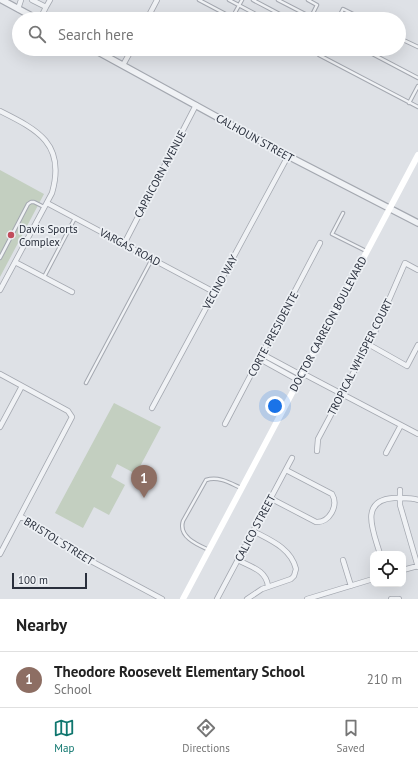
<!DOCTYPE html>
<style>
:root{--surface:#fff;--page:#f2f2f2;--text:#222;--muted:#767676;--line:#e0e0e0;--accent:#0f766e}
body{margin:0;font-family:"PT Sans",sans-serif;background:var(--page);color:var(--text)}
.controls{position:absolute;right:12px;bottom:12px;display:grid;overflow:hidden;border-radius:8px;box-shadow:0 4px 16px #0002}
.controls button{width:36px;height:36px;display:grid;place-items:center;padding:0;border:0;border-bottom:1px solid var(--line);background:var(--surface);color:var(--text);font:20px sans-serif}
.scale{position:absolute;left:12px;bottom:10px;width:75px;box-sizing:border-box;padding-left:4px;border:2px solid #292f3c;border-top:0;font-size:11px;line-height:14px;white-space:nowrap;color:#292f3c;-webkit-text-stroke:3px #edf0f4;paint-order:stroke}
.you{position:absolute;left:275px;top:406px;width:14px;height:14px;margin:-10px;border:3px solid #fff;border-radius:50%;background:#1a73e8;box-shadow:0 0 0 6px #1a73e833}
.badge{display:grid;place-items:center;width:26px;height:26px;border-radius:50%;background:var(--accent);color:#fff;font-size:13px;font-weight:700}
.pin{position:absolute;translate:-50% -33px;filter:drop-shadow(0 1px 2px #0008)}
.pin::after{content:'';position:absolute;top:21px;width:14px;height:12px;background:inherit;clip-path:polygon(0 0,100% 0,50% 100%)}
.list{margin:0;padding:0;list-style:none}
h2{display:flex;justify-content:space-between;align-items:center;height:52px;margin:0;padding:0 16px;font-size:17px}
h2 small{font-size:13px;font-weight:400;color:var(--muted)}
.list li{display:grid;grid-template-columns:26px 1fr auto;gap:12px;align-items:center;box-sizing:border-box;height:56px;padding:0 16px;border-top:1px solid var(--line)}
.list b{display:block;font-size:15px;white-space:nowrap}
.list p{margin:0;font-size:13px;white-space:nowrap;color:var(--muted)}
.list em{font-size:13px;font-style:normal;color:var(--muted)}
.icon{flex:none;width:22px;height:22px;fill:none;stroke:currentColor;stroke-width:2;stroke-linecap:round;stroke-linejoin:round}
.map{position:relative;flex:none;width:418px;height:599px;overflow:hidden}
.search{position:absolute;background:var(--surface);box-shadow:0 4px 16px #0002;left:12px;right:12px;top:12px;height:44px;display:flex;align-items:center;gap:10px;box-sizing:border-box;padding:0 14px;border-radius:22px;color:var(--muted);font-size:15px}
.sheet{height:108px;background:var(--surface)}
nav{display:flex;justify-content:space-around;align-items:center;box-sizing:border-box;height:56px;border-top:1px solid var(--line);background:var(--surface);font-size:11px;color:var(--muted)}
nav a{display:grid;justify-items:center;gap:2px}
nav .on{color:var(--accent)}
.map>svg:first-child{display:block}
</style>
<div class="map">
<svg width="418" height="599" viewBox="0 0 418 599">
<rect width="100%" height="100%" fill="#dee1e6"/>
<path fill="#c3cfc0" d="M 0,170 L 44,194 L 0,277 Z
M 114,403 L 161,427 L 136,474 L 117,464 L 111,477 L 125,485 L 109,515 L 94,507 L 83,528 L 55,513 Z"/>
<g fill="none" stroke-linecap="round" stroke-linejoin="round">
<g stroke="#a4a8b0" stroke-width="4.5">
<path id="service" d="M 199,0 L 235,19
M 229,0 L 265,19
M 253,0 L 289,19
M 278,0 L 311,17
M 308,0 L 317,5 L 310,19
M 232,18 L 242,0
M 338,19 L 343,9 L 363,19
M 399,38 L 418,47
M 292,49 L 294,50 L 294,49
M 322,49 L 319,55 L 418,107
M 363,49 L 418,78
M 409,103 L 418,86
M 343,213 L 332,234 L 366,251
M 0,258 L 28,204 L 31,202 L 34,202 L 44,207
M 44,277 L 75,218
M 86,383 L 152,259
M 209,550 C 198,545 178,537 183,521 L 206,480 C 219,476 230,483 241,488"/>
</g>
<g stroke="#a4a8b0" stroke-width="6">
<path id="minor" d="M 32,0 L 46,7 L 50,0
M 18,9 L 21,0
M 40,19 L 46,7
M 147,19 L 157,0
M 123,65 L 132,49
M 0,111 C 38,130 66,144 52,193 L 0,290
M 47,203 L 214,292
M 124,244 L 196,105
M 15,262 L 72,292
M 368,344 L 407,366 L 418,345
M 262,354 L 301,375
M 260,359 L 298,380
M 302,373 L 418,434
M 0,374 L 68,411 L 72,417 L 0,554
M 152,408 L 288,156
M 225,424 L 320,243
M 0,427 L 22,386
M 317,451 L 318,439 L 375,332 L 405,263 L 418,270
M 386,453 L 401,425
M 400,490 L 400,505 L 418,567
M 270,498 L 316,522 C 329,523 339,506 332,494 L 286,470
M 20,516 L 49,533 L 76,553 L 162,599
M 380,554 C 374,533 358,500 394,498 C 401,498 411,497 418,500
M 238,560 C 251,567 266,570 268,586
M 343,560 L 351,586
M 403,570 L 418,566
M 217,599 L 292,458
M 247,599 L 262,589 L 291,579 L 294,576 L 296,569 C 291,548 270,540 253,531
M 307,599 L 373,579
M 391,599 L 399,599"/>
</g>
<g stroke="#a4a8b0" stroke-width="8">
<path id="tertiary" d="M 2,0 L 37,19
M 93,49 L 288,156 L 418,223"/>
</g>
<use href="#service" stroke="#f0f2f5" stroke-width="2.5"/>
<use href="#minor" stroke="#f0f2f5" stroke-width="4.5"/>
<use href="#tertiary" stroke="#f0f2f5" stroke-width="5.5"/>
<path stroke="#fff" stroke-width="6" d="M 183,599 L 418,155"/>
</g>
<circle fill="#c14d5b" stroke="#edf0f4" stroke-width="1.5" cx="11" cy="235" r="4"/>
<g text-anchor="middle" stroke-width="3.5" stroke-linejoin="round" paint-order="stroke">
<g font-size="11" fill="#292f3c" stroke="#edf0f4">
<text transform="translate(255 138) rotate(29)" y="4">CALHOUN STREET</text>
<text transform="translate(160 174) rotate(-62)" y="4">CAPRICORN AVENUE</text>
<text transform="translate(130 247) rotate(28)" y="4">VARGAS ROAD</text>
<text transform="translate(220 282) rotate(-61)" y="4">VECINO WAY</text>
<text transform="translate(328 324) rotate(-62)" y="4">DOCTOR CARREON BOULEVARD</text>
<text transform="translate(273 334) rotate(-62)" y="4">CORTE PRESIDENTE</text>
<text transform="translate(360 357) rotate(-63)" y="4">TROPICAL WHISPER COURT</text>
<text transform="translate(255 528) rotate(-62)" y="4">CALICO STREET</text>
<text transform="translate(59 541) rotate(32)" y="4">BRISTOL STREET</text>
</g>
<g font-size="11" fill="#292f3c" stroke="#edf0f4" text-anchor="start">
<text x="19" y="233">Davis Sports<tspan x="19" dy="13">Complex</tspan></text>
</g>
</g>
</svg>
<div class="controls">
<button><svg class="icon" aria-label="locate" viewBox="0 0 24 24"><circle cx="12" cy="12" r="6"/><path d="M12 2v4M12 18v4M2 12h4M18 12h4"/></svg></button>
</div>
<div class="scale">100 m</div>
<div class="you"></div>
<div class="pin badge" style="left:144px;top:498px;background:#8d6e63">1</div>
<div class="search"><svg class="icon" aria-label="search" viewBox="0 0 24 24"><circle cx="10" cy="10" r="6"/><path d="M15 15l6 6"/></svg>Search here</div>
</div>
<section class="sheet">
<h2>Nearby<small></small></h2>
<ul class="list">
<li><span class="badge" style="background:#8d6e63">1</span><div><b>Theodore Roosevelt Elementary School</b><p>School</p></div><em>210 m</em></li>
</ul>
</section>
<nav>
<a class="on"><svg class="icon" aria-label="map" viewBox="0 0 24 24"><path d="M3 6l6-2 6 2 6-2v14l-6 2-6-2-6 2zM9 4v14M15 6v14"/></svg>Map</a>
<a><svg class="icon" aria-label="directions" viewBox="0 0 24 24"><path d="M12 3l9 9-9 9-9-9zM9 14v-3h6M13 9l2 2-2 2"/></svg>Directions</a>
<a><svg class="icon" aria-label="saved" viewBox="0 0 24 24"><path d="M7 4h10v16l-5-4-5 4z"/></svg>Saved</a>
</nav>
